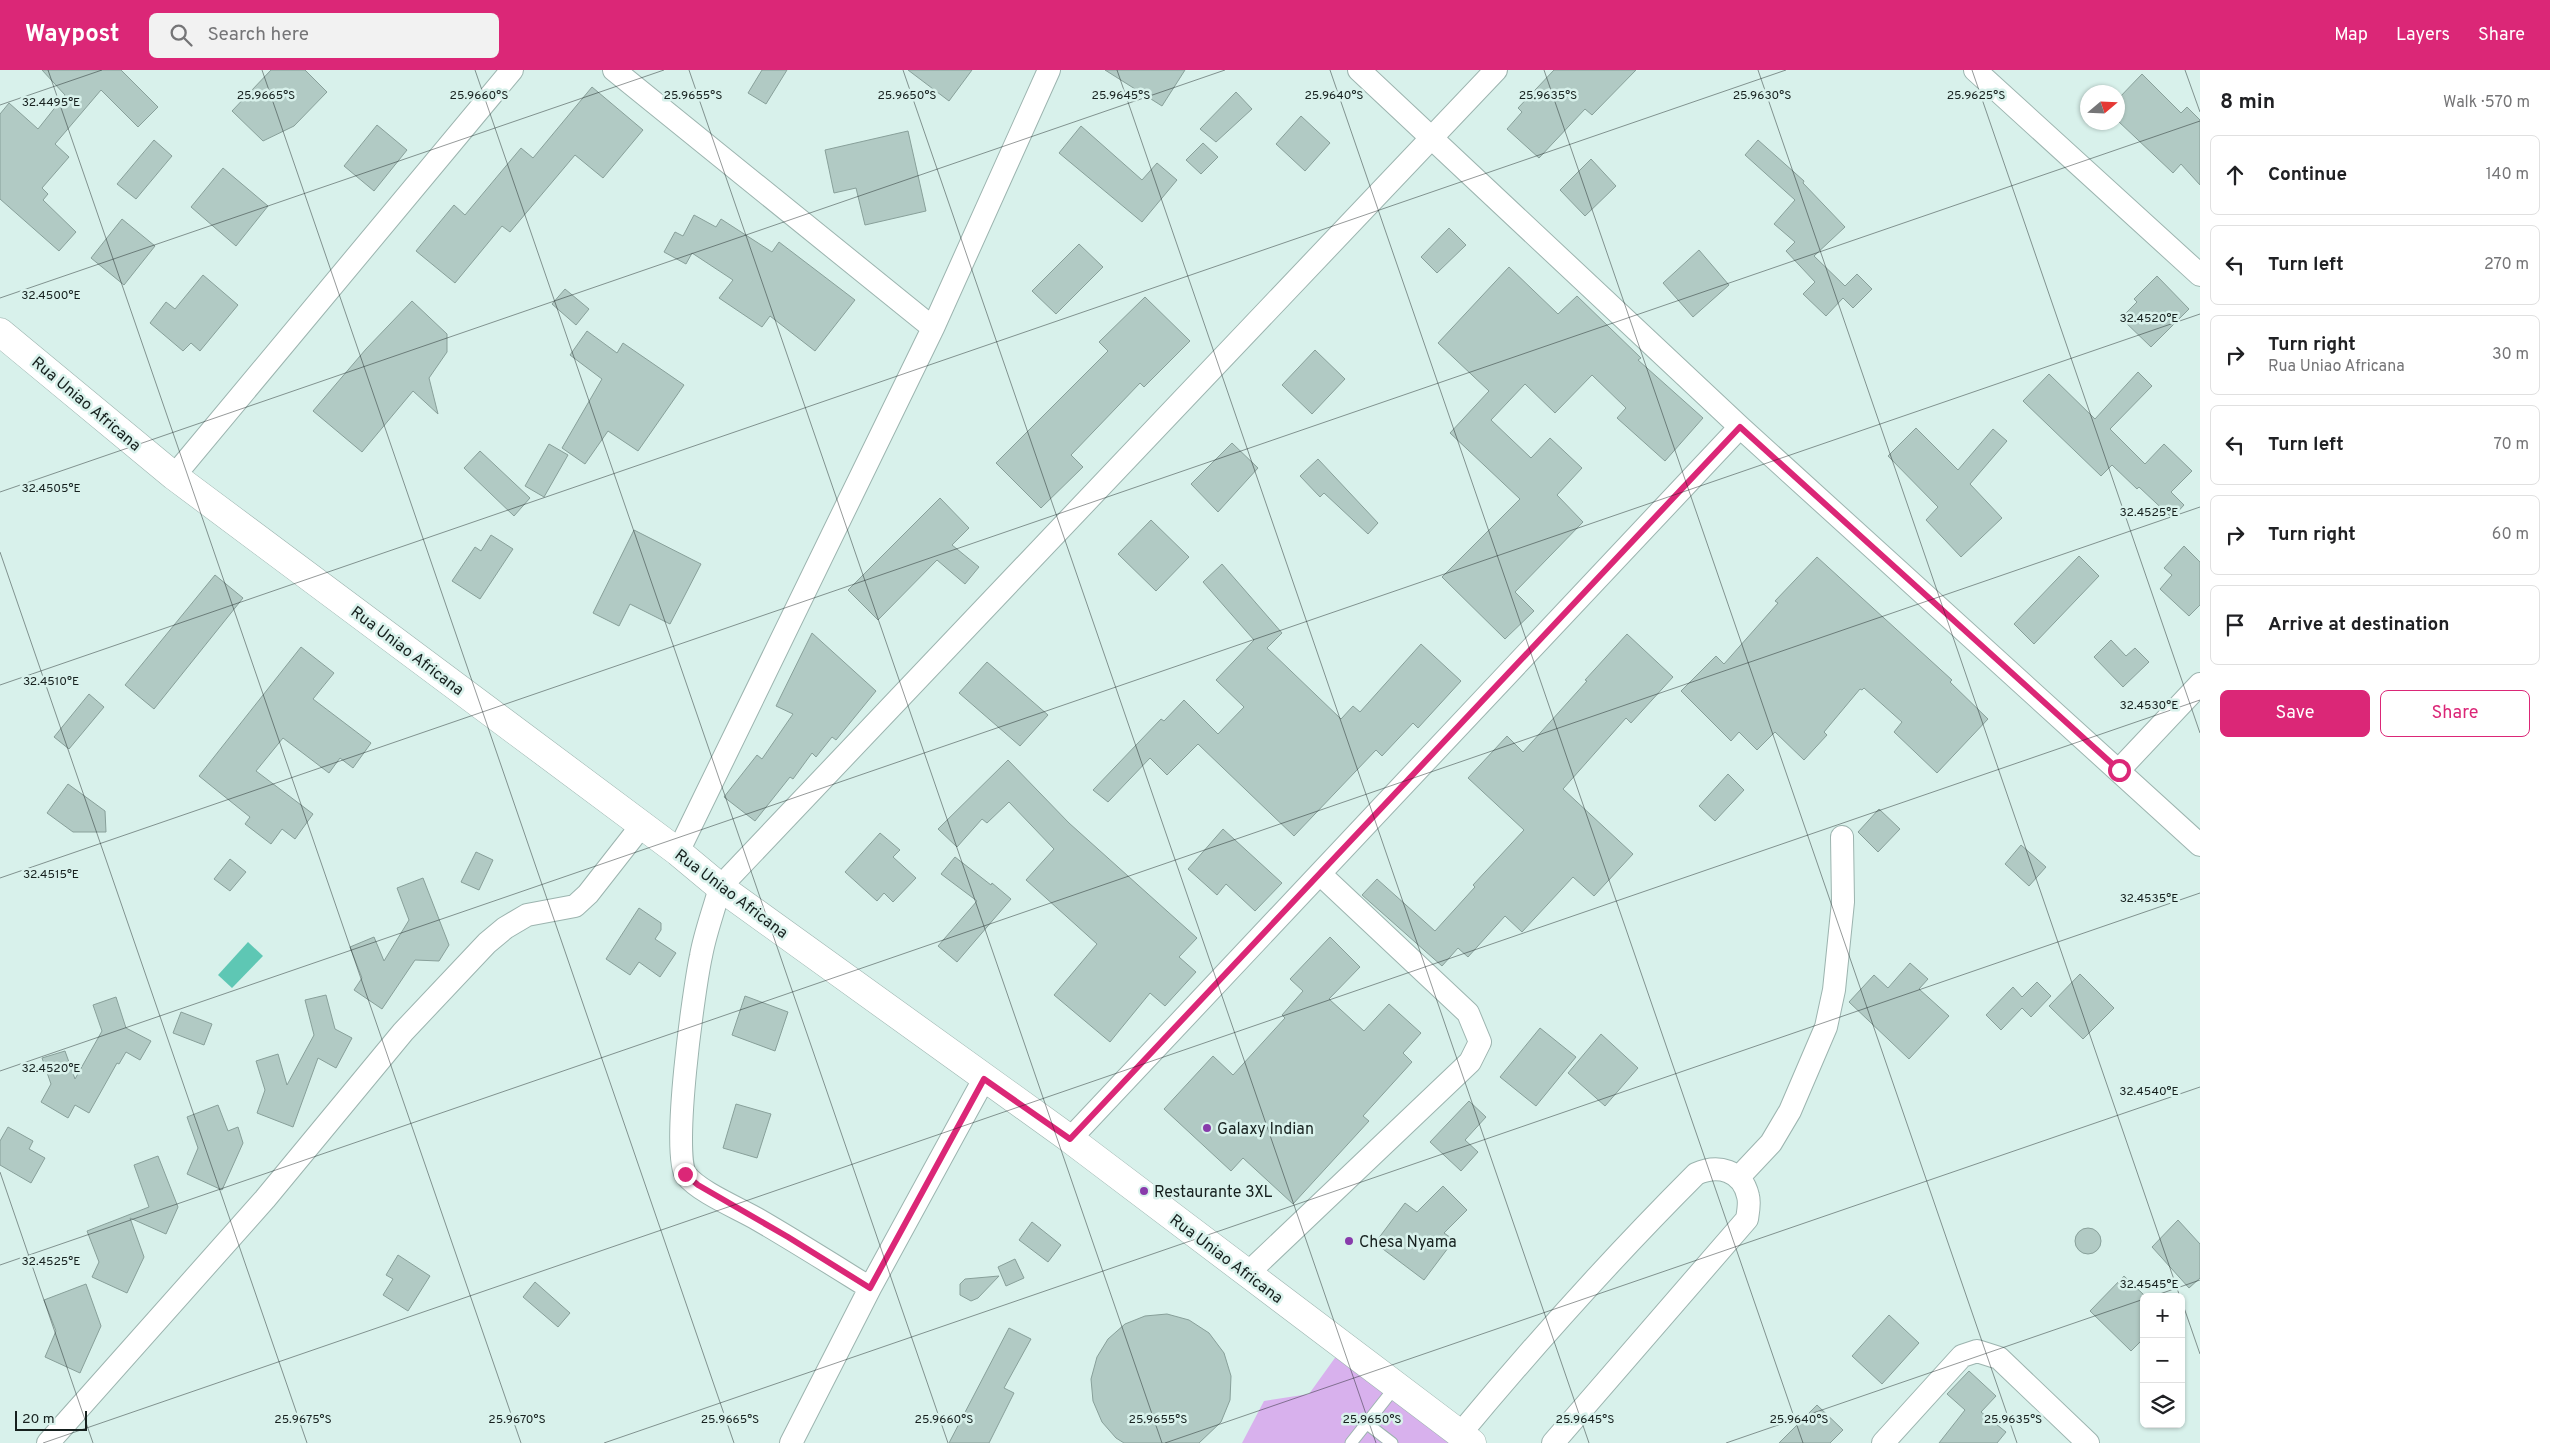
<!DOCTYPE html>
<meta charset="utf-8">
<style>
:root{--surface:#fff;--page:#f2f2f2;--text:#202124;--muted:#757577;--line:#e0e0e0;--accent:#db2777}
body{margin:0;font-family:Overpass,sans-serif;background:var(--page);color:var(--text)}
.controls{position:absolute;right:15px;bottom:15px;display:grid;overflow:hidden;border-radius:8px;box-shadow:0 1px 4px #0004}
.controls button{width:45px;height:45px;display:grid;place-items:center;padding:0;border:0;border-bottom:1px solid var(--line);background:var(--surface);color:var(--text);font:25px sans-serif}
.compass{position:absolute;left:2080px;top:15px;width:45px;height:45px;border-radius:50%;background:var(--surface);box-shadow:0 1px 4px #0004;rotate:71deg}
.scale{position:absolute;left:15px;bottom:12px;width:72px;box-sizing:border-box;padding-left:5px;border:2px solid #16201e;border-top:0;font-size:14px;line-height:18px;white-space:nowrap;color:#16201e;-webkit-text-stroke:4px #d8f1eb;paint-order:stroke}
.stop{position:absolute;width:15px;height:15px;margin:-11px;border:4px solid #db2777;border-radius:50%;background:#fff}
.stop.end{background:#db2777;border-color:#fff;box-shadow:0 1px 5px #0008}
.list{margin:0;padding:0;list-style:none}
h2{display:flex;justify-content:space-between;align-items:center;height:65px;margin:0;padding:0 20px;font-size:21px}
h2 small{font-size:16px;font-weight:400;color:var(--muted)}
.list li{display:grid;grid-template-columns:32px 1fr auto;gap:15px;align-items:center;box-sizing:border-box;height:80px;margin:0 10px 10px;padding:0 10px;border:1px solid var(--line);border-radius:8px}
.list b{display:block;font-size:19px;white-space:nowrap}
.list p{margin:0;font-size:16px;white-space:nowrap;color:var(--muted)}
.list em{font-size:16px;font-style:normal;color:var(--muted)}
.actions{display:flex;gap:10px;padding:15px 20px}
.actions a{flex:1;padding:11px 0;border:1px solid var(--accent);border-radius:8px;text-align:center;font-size:18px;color:var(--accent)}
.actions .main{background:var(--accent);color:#fff}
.icon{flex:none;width:28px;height:28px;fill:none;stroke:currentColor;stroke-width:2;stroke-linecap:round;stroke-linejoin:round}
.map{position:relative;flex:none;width:2200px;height:1373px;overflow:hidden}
header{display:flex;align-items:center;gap:30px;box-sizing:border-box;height:70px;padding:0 25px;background:var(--accent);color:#fff}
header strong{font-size:24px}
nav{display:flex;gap:28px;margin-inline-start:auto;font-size:18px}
.search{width:350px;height:45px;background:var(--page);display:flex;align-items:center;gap:12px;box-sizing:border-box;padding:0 18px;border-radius:8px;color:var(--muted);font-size:19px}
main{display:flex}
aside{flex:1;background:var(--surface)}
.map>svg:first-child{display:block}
</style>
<header>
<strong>Waypost</strong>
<div class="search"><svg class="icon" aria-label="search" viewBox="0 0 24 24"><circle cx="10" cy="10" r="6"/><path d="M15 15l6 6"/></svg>Search here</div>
<nav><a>Map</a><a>Layers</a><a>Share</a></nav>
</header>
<main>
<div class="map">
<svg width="2200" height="1373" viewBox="0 0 2200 1373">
<rect width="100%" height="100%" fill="#d8f1eb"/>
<path fill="#d8b1ed" d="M 1337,1285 L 1455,1373 L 1242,1373 L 1264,1331 L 1309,1324 Z"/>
<path fill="#5ec7b4" d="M 248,872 L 263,886 L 232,918 L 218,905 Z"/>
<path fill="#b1cac4" stroke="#88a09a" d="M 42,0 L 121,0 L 158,37 L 138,57 L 101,20 L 55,74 L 69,87 L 42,118 L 48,124 L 43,130 L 76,162 L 59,181 L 0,129 L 0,44 L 9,33 L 38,59 L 65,25 Z
M 271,0 L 305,0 L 327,22 L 294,56 L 263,71 L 232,41 Z
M 762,0 L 787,0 L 766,34 L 748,23 Z
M 908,0 L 972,0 L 949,31 Z
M 1105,0 L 1185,0 L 1162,36 Z
M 1554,0 L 1636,0 L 1592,45 L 1585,39 L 1539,88 L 1507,59 L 1522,42 L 1518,38 Z
M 2142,4 L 2181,43 L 2187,37 L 2200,50 L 2200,115 L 2181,94 L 2173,103 L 2118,51 L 2118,29 Z
M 592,17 L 643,60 L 603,108 L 575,85 L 510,162 L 502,156 L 455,213 L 416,181 L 454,135 L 465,145 L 521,78 L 533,88 Z
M 1236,22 L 1252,39 L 1216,72 L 1200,59 Z
M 1301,46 L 1330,73 L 1305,101 L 1276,74 Z
M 377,55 L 407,80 L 374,121 L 344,96 Z
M 1081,56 L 1142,110 L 1157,93 L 1177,110 L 1142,152 L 1059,83 Z
M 908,61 L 926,141 L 865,155 L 856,118 L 834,123 L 825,80 Z
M 154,70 L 172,86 L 136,129 L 117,114 Z
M 1758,70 L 1804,111 L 1803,113 L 1845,157 L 1814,186 L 1845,216 L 1857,204 L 1872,219 L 1853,238 L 1843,228 L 1826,246 L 1803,224 L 1815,212 L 1786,181 L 1795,172 L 1774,154 L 1795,130 L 1745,85 Z
M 1203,73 L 1218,87 L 1201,104 L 1186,90 Z
M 1591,89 L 1616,116 L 1585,146 L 1560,120 Z
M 223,98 L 268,136 L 236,176 L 191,137 Z
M 694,145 L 716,157 L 721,149 L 772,182 L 779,172 L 855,230 L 815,281 L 770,246 L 762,257 L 719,228 L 733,210 L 692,183 L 686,194 L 664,182 L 675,162 L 683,166 Z
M 122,149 L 155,176 L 124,215 L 91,188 Z
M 1449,158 L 1466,175 L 1437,203 L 1421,187 Z
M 1079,174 L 1103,197 L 1056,244 L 1032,221 Z
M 1699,180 L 1729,215 L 1693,247 L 1663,213 Z
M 1509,197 L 1558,244 L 1577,226 L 1641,288 L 1638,290 L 1703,348 L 1665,391 L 1617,348 L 1626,338 L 1592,305 L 1555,343 L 1525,314 L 1491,350 L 1531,388 L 1550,368 L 1582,398 L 1557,425 L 1583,452 L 1515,522 L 1534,541 L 1505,569 L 1442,507 L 1520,429 L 1450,363 L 1489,321 L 1438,273 Z
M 203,205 L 238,235 L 200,281 L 191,273 L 183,281 L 150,253 L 166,232 L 175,239 Z
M 2157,206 L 2189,239 L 2151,277 L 2121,248 L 2137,232 L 2134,229 Z
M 565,219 L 589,239 L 576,255 L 552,234 Z
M 1145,227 L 1190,271 L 1144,317 L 1140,313 L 1071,385 L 1083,397 L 1041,438 L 996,393 L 1108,281 L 1099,272 Z
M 412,231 L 447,264 L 447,282 L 429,308 L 438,344 L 413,321 L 362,382 L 313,341 L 366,279 Z
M 587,261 L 617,283 L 623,273 L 684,315 L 638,381 L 608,361 L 585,394 L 562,378 L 602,309 L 570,285 Z
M 1315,280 L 1345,309 L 1312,344 L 1282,315 Z
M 2138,302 L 2152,316 L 2110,359 L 2145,394 L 2164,374 L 2192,401 L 2171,422 L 2184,435 L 2172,448 L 2139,417 L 2137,419 L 2112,395 L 2101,406 L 2023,331 L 2049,304 L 2095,349 Z
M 1916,358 L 1958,400 L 1993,359 L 2007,371 L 1970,414 L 2002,448 L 1961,487 L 1926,450 L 1938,437 L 1888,386 Z
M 1232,373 L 1258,398 L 1218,442 L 1191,414 Z
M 549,374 L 568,385 L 544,427 L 525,416 Z
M 480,381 L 530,428 L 514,446 L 464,398 Z
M 1318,389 L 1378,453 L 1368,464 L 1324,423 L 1320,427 L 1300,406 Z
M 940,428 L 969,458 L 952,475 L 979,497 L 965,514 L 937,490 L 878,550 L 848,520 Z
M 1151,450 L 1189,487 L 1156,521 L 1118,484 Z
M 634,460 L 701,494 L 670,554 L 630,534 L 619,556 L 593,543 Z
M 491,465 L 513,479 L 480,529 L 452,511 L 475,477 L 481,481 Z
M 2184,476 L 2200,492 L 2200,535 L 2189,546 L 2160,519 L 2172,505 L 2164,498 Z
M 2079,486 L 2099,506 L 2034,574 L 2014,554 Z
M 1817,487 L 1952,610 L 1950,612 L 1988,649 L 1937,703 L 1894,662 L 1902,652 L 1864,618 L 1862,620 L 1860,619 L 1824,662 L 1827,665 L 1804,690 L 1775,662 L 1757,680 L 1739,662 L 1731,671 L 1681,621 L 1716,586 L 1724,594 L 1778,533 L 1775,531 Z
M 1222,494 L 1282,563 L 1267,578 L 1341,649 L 1353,636 L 1360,642 L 1421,574 L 1461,611 L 1418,658 L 1413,653 L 1382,686 L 1376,680 L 1294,766 L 1198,674 L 1167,705 L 1150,688 L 1108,732 L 1093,720 L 1161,649 L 1164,651 L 1184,630 L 1218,664 L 1244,637 L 1216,610 L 1254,570 L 1203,512 Z
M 215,505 L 243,528 L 154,639 L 125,615 Z
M 812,563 L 876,621 L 836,670 L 832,667 L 816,687 L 812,683 L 793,709 L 790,707 L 755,751 L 724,727 L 757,685 L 762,689 L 793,644 L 776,636 Z
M 1627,564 L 1673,607 L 1631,653 L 1626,648 L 1563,719 L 1633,784 L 1594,826 L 1573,807 L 1522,862 L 1505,846 L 1468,887 L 1458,878 L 1442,896 L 1362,825 L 1377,809 L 1435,861 L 1475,817 L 1473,815 L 1524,760 L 1468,708 L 1507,666 L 1523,682 L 1587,611 L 1585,610 Z
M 2111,570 L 2126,586 L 2135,578 L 2149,592 L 2123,617 L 2094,587 Z
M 301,577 L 334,603 L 313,629 L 371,673 L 353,698 L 340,688 L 329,703 L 283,668 L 256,701 L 313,744 L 295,769 L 282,759 L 271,774 L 245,754 L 250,747 L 199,706 Z
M 987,592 L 1048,645 L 1020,676 L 959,623 Z
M 89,624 L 104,637 L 69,679 L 54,667 Z
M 1008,690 L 1069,753 L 1197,868 L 1179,887 L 1196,902 L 1165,936 L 1150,923 L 1110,972 L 1054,925 L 1097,874 L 1026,810 L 1054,779 L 1009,732 L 987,753 L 982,749 L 957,777 L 938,759 Z
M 1728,704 L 1744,720 L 1715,751 L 1699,736 Z
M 68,714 L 105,741 L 106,762 L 73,762 L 47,743 Z
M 1879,739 L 1900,759 L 1878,782 L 1858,762 Z
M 1223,759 L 1282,813 L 1255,841 L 1226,814 L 1217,825 L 1188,799 Z
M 880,763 L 900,780 L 893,787 L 916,808 L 893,832 L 884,823 L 877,831 L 845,802 Z
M 2021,775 L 2046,797 L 2029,816 L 2005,794 Z
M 476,782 L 493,790 L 479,820 L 461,812 Z
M 955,787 L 991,815 L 992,813 L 1011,829 L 957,892 L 938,876 L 977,831 L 941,804 Z
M 230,789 L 246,802 L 230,821 L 214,809 Z
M 423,808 L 449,875 L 439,891 L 415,890 L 382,939 L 354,920 L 362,908 L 350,877 L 374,867 L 384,891 L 409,850 L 397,818 Z
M 639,838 L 661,853 L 661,860 L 655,869 L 676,883 L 660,907 L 639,892 L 630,905 L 606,889 Z
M 1330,867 L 1360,897 L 1329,929 L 1364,961 L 1389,934 L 1421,963 L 1403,983 L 1412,992 L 1363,1046 L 1369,1051 L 1293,1134 L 1243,1088 L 1231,1101 L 1164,1039 L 1213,986 L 1233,1005 L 1285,948 L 1282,945 L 1303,921 L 1290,909 Z
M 1910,893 L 1928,909 L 1919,919 L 1949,946 L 1909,989 L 1849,932 L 1874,905 L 1888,918 Z
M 2080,904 L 2114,938 L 2083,969 L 2049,936 Z
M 2037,912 L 2051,926 L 2031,947 L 2022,938 L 2001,960 L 1986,945 L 2013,917 L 2022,927 Z
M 326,925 L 335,959 L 352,968 L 336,998 L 318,988 L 293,1057 L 257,1043 L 265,1020 L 256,991 L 278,984 L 287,1015 L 314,965 L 305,930 Z
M 745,926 L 788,942 L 775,981 L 732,965 Z
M 116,927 L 126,958 L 151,971 L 140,990 L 126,982 L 119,994 L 117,993 L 89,1043 L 75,1035 L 68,1048 L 41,1032 L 51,1014 L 42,988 L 65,981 L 75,1009 L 102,961 L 93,935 Z
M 181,942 L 212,954 L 204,975 L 173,963 Z
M 1540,958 L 1576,987 L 1536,1036 L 1500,1007 Z
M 1601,964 L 1638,998 L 1605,1036 L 1568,1003 Z
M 1469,1031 L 1486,1047 L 1465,1070 L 1478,1082 L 1461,1101 L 1430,1072 Z
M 736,1034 L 771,1044 L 757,1088 L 723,1078 Z
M 218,1035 L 228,1061 L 238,1057 L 243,1073 L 222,1120 L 187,1104 L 198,1078 L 187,1047 Z
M 8,1057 L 33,1071 L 29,1079 L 45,1088 L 31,1113 L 0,1095 L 0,1071 Z
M 158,1086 L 178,1137 L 166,1164 L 130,1148 L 144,1187 L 127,1223 L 92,1207 L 99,1192 L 87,1161 L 149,1137 L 134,1095 Z
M 1443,1116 L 1467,1140 L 1444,1163 L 1454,1170 L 1424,1210 L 1375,1173 L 1405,1133 L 1417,1142 Z
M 2178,1150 L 2200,1174 L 2200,1208 L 2189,1218 L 2152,1177 Z
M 1032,1152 L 1061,1175 L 1048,1192 L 1019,1170 Z
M2075 1171a13 13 0 1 1 26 0a13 13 0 1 1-26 0Z
M 398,1185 L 430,1206 L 408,1241 L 383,1225 L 393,1209 L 386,1205 Z
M 1015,1189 L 1024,1208 L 1006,1216 L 998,1197 Z
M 999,1206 L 978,1228 L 971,1231 L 960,1225 L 960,1214 L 965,1209 Z
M 2124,1206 L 2144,1225 L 2144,1268 L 2131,1281 L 2090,1241 Z
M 535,1212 L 570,1243 L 558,1257 L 523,1227 Z
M 86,1214 L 101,1256 L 80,1303 L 45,1287 L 56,1261 L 44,1230 Z
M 1167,1244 L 1189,1250 L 1209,1263 L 1224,1283 L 1231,1306 L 1230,1330 L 1221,1352 L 1199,1373 L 1124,1373 L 1116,1368 L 1102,1352 L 1093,1331 L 1091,1309 L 1097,1287 L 1108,1269 L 1125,1254 L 1145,1246 Z
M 1889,1245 L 1919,1273 L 1882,1314 L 1852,1286 Z
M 1009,1258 L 1031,1269 L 1004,1318 L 1014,1323 L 989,1373 L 949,1373 Z
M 1969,1301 L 1996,1326 L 1981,1342 L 2006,1362 L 1997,1373 L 1939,1373 L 1965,1340 L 1947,1324 Z
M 1817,1335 L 1843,1360 L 1830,1373 L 1779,1373 Z"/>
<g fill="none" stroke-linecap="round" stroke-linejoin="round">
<g stroke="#9cb4af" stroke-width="13">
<path id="service" d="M 1366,1353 L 1392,1373
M 1351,1373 L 1396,1316"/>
</g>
<g stroke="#9cb4af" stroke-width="24">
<path id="minor" d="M 614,0 L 933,258
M 1359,0 L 1740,357 L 2200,775
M 1975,0 L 2200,205
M 174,406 L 512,0
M 2119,700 L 2200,614
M 678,782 L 933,258 L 1049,0
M 1070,1069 L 1740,357
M 1739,1107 L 1771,1073 L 1790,1041 L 1826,957 L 1834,920 L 1843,832 L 1842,767
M 1247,1204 L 1470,992 L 1480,972 L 1468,943 L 1320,804
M 870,1218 C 833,1195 795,1171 757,1149 C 738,1138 699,1122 686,1105 C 671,1084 694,918 701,886 C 705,863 714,840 720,817 L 1496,0
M 1460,1364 C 1535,1274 1613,1187 1696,1104 C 1718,1094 1742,1100 1748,1126 C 1750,1133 1748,1143 1747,1149 L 1553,1373
M 48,1373 L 265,1129 L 403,962 L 487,873 L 505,858 L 527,845 L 575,836 L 588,824 L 642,755
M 791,1373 L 870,1218 L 984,1009
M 1883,1373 L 1962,1286 L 1977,1281 L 1999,1288 L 2088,1373"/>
</g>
<g stroke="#9cb4af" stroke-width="29">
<path id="secondary" d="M 0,262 L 174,406 L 678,782 L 720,817 L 1070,1069 L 1472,1373"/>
</g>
<use href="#service" stroke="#fff" stroke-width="11"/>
<use href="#minor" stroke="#fff" stroke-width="22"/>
<use href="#secondary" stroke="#fff" stroke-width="28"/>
</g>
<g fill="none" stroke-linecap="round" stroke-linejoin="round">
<path stroke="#db2777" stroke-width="6" d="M 685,1104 L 698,1115 L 788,1167 L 870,1218 L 984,1009 L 1070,1069 L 1740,357 L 2119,700"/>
</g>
<path fill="none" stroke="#16201e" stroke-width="1" stroke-opacity="0.45" d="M 48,0 L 521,1373M 262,0 L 734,1373M 475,0 L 948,1373M 689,0 L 1162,1373M 903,0 L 1376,1373M 1117,0 L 1589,1373M 1330,0 L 1803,1373M 1544,0 L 2017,1373M 1758,0 L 2180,1227M 1972,0 L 2200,663M 2185,0 L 2200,42M 0,35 L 102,0M 0,228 L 664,0M 0,422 L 1225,0M 0,482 L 307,1373M 0,615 L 1786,0M 0,808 L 2200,51M 0,1001 L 2200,244M 0,1102 L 93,1373M 0,1195 L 2200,437M 2151,1227 L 2200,1210M 2181,1229 L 2200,1284M 43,1373 L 2200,630M 604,1373 L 2200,823M 1165,1373 L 2200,1017M 1726,1373 L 2144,1229"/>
<g fill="#883bab" stroke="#d8f1eb" stroke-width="2">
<circle cx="1207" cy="1058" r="5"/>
<circle cx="1144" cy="1121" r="5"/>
<circle cx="1349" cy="1171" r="5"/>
</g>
<g text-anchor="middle" stroke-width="5" stroke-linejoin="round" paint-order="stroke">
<g font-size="16" fill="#16201e" stroke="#d8f1eb">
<text transform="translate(87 333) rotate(40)" y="6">Rua Uniao Africana</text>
<text transform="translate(408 580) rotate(37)" y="6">Rua Uniao Africana</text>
<text transform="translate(732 823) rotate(37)" y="6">Rua Uniao Africana</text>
<text transform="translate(1227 1188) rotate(37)" y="6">Rua Uniao Africana</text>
</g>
<g font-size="16" fill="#16201e" stroke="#d8f1eb" text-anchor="start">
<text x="1217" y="1064">Galaxy Indian</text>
<text x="1154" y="1127">Restaurante 3XL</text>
<text x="1359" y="1177">Chesa Nyama</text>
</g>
</g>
<g font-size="12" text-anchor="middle" fill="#16201e" stroke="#d8f1eb" stroke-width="5" stroke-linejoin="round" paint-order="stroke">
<text x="266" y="29">25.9665°S</text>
<text x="479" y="29">25.9660°S</text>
<text x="693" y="29">25.9655°S</text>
<text x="907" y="29">25.9650°S</text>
<text x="1121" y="29">25.9645°S</text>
<text x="1334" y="29">25.9640°S</text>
<text x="1548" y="29">25.9635°S</text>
<text x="1762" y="29">25.9630°S</text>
<text x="1976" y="29">25.9625°S</text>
<text x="51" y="36">32.4495°E</text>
<text x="51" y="229">32.4500°E</text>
<text x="2149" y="252">32.4520°E</text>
<text x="51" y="422">32.4505°E</text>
<text x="2149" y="446">32.4525°E</text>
<text x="51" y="615">32.4510°E</text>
<text x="2149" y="639">32.4530°E</text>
<text x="51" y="808">32.4515°E</text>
<text x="2149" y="832">32.4535°E</text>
<text x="51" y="1002">32.4520°E</text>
<text x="2149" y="1025">32.4540°E</text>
<text x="51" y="1195">32.4525°E</text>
<text x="2149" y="1218">32.4545°E</text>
<text x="303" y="1353">25.9675°S</text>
<text x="517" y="1353">25.9670°S</text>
<text x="730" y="1353">25.9665°S</text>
<text x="944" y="1353">25.9660°S</text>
<text x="1158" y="1353">25.9655°S</text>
<text x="1372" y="1353">25.9650°S</text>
<text x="1585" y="1353">25.9645°S</text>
<text x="1799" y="1353">25.9640°S</text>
<text x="2013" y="1353">25.9635°S</text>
</g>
</svg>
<div class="controls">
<button>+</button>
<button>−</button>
<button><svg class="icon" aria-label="layers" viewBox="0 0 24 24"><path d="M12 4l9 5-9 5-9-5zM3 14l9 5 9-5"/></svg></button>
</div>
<svg class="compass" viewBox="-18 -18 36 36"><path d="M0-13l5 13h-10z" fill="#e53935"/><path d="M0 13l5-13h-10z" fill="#757577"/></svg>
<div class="scale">20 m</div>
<div class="stop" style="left:2119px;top:700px"></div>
<div class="stop end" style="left:685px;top:1104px"></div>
</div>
<aside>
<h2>8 min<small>Walk · 570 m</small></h2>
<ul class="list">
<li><svg class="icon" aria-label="ahead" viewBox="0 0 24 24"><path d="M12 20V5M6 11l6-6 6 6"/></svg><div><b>Continue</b></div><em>140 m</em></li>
<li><svg class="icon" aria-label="left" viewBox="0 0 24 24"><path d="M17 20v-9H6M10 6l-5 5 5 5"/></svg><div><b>Turn left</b></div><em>270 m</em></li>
<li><svg class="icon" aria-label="right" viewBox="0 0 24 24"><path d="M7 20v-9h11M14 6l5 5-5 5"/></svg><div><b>Turn right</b><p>Rua Uniao Africana</p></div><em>30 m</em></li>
<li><svg class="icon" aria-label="left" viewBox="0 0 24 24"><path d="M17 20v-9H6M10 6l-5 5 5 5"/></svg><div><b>Turn left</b></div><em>70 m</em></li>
<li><svg class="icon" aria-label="right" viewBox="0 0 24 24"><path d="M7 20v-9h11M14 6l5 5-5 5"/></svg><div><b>Turn right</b></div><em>60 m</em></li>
<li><svg class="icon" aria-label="arrive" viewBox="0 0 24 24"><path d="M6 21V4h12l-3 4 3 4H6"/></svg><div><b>Arrive at destination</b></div></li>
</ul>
<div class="actions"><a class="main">Save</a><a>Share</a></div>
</aside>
</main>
